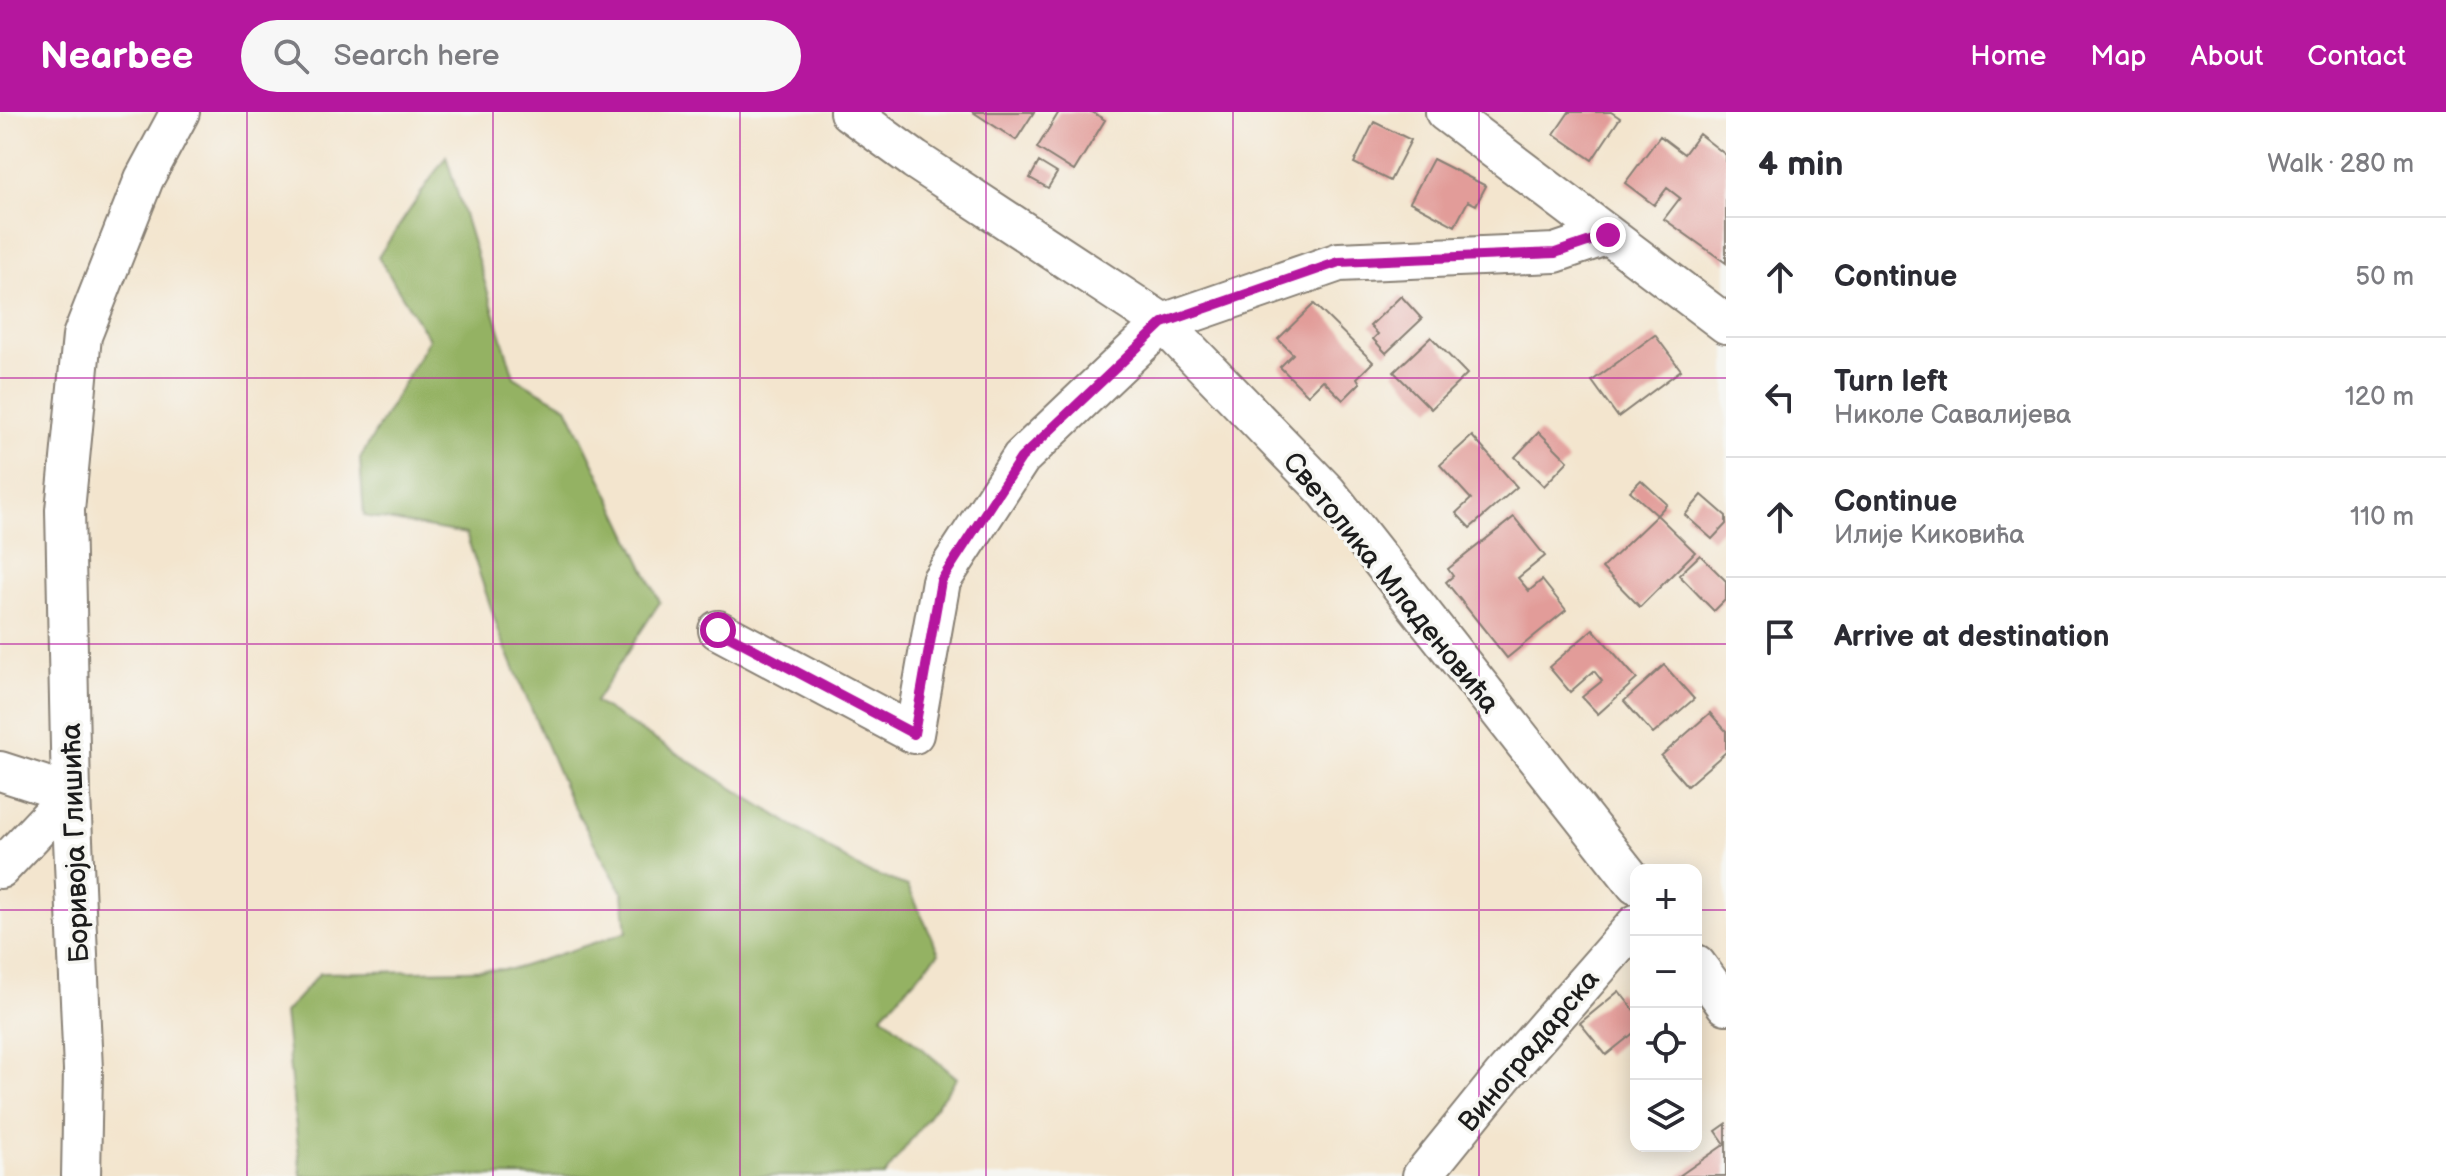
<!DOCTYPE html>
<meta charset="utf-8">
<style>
:root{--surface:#fff;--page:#f7f7f7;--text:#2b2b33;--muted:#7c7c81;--line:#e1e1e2;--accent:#b5179e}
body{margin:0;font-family:"Balsamiq Sans",sans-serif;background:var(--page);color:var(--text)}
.controls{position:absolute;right:24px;bottom:24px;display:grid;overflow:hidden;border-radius:16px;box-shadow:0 4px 20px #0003}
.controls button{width:72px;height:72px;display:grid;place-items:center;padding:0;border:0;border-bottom:2px solid var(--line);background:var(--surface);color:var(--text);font:40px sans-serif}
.stop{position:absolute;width:24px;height:24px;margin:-18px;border:6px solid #b5179e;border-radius:50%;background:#fff}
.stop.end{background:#b5179e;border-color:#fff;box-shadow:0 2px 8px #0008}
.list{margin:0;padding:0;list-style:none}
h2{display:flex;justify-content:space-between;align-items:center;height:104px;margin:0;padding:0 32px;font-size:34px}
h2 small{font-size:26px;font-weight:400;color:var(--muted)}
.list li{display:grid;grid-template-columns:52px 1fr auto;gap:24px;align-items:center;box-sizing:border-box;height:120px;padding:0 32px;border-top:2px solid var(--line)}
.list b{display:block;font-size:30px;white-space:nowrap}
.list p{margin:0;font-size:26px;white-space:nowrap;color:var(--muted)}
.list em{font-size:26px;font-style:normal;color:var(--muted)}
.icon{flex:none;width:44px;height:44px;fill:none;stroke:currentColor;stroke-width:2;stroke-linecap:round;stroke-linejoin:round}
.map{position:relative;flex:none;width:1726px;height:1064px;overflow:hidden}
header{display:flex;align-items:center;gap:48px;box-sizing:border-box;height:112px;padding:0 40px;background:var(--accent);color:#fff}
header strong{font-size:38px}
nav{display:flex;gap:44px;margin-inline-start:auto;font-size:28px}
.search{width:560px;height:72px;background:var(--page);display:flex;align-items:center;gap:20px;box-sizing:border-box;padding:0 28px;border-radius:44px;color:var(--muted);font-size:30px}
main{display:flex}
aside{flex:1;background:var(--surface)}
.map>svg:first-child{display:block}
</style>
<header>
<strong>Nearbee</strong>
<div class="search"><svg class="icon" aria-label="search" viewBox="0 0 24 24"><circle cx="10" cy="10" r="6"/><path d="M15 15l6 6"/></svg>Search here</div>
<nav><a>Home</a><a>Map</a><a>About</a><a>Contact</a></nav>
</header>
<main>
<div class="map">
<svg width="1726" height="1064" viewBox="0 0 1726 1064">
<rect width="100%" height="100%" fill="#f6f6f2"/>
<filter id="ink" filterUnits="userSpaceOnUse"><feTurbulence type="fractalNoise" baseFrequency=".0125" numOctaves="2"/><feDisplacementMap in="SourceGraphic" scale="16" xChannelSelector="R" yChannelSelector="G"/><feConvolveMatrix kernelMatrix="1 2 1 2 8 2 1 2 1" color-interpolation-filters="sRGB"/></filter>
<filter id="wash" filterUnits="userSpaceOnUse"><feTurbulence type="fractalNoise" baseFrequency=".006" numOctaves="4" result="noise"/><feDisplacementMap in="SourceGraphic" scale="32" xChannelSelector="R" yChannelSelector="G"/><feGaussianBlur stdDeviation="1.8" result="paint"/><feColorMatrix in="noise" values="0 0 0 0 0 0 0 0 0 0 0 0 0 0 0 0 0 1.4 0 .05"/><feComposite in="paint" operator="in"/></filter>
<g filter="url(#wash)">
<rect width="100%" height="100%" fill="#f3e5ce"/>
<path fill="#94b264" stroke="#586740" stroke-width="2" d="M 446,44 L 514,265 L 567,295 L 660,490 L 595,590 L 865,759 L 908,774 L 939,841 L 882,903 L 957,966 L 884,1064 L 301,1064 L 284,901 L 320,861 L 514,857 L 627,820 L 623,782 L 569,686 L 500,523 L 466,422 L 364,404 L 360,347 L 429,227 L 378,145 Z"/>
<g id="blocks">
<path fill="#e29c99" d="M 973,0 L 1034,0 L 1016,28 Z
M 1059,0 L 1092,0 L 1105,8 L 1074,59 L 1037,36 Z
M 1569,0 L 1611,0 L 1620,6 L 1592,48 L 1554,22 Z
M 1374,10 L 1411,28 L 1390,69 L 1354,51 Z
M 1699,22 L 1726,43 L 1726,151 L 1664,107 L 1680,86 L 1667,76 L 1654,93 L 1625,71 L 1660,24 L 1684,42 Z
M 1433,47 L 1486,74 L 1476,93 L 1468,89 L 1455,114 L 1410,90 Z
M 1039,50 L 1057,61 L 1048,76 L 1030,66 Z
M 1401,184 L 1422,207 L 1386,241 L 1373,227 L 1378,222 L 1370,214 Z
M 1314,192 L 1373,250 L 1357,266 L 1360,271 L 1343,288 L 1323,268 L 1308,283 L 1280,255 L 1293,242 L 1278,227 Z
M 1655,223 L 1681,258 L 1618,305 L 1592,269 Z
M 1431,225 L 1467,262 L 1431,297 L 1394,260 Z
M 1539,320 L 1568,349 L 1544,374 L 1515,345 Z
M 1472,324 L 1517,375 L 1470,416 L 1456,401 L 1471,387 L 1440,353 Z
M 1641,368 L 1667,392 L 1657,403 L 1695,440 L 1640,495 L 1602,456 L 1657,403 L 1630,379 Z
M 1702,383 L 1726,404 L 1726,412 L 1712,427 L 1685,403 Z
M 1514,405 L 1545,444 L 1518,466 L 1529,479 L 1542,468 L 1566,498 L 1507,546 L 1446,470 L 1453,464 L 1448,457 Z
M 1700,443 L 1726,469 L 1726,487 L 1714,499 L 1679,463 Z
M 1593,517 L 1637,567 L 1598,602 L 1582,585 L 1602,569 L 1594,559 L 1570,580 L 1549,555 Z
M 1664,553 L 1694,587 L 1653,622 L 1624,589 Z
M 1710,601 L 1726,619 L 1726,640 L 1687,674 L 1661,644 Z
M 1619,879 L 1636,901 L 1636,919 L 1606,943 L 1580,911 Z
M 1726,1012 L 1726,1064 L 1679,1064 L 1725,1032 L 1716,1019 Z"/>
</g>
</g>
<g filter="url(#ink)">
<use href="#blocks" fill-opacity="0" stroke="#888075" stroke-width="2"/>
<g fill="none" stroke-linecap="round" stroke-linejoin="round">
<g stroke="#888075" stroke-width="42">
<path id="minor" d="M 849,0 L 915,48 L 1163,211 L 1327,380 L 1636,773
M 1445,0 L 1726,212
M 718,518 L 914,622 L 941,469 L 1021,346 L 1163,211 L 1339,150 L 1555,141 L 1608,123
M 0,659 L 71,682 L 0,757
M 1696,852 L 1726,893
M 81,1064 L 83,958 L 71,682 L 65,398 L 82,224 L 144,67 L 180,0
M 1422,1064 L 1503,964 L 1636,812"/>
</g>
<use href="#minor" stroke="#fff" stroke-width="38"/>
</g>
</g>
<g fill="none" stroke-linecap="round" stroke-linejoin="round" filter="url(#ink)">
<path stroke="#b5179e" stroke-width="10" d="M 718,518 L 914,622 L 941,469 L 1021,346 L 1163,211 L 1339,150 L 1555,141 L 1608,123"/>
</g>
<path fill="none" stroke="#b5179e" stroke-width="2" stroke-opacity="0.55" d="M 247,0 L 247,1064M 493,0 L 493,1064M 740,0 L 740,1064M 986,0 L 986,1064M 1233,0 L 1233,1064M 1479,0 L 1479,1064M 0,266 L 1726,266M 0,532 L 1726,532M 0,798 L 1636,798M 1696,798 L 1726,798"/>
<g text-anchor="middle" stroke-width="7" stroke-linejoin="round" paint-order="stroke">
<g font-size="28" fill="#1c1c1c" stroke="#f6f6f2">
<text transform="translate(1392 470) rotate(51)" y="10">Светолика Младеновића</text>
<text transform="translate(74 731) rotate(-92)" y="10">Боривоја Глишића</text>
<text transform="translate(1528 938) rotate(-50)" y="10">Виноградарска</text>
</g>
</g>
</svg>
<div class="controls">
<button>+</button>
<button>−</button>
<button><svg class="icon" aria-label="locate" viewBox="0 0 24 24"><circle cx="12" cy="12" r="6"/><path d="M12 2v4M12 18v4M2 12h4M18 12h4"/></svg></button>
<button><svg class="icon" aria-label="layers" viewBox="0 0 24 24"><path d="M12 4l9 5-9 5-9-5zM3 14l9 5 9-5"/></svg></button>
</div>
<div class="stop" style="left:718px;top:518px"></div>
<div class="stop end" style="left:1608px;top:123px"></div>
</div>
<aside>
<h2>4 min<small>Walk · 280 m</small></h2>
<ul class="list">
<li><svg class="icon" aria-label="ahead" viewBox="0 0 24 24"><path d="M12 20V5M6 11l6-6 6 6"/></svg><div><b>Continue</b></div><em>50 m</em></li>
<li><svg class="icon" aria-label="left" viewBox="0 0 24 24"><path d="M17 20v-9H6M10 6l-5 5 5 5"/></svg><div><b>Turn left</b><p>Николе Савалијева</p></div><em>120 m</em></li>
<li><svg class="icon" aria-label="ahead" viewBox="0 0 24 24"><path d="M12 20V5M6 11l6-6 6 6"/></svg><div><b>Continue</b><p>Илије Киковића</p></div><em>110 m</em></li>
<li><svg class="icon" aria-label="arrive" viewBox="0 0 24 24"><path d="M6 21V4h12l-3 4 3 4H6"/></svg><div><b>Arrive at destination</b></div></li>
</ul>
</aside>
</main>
